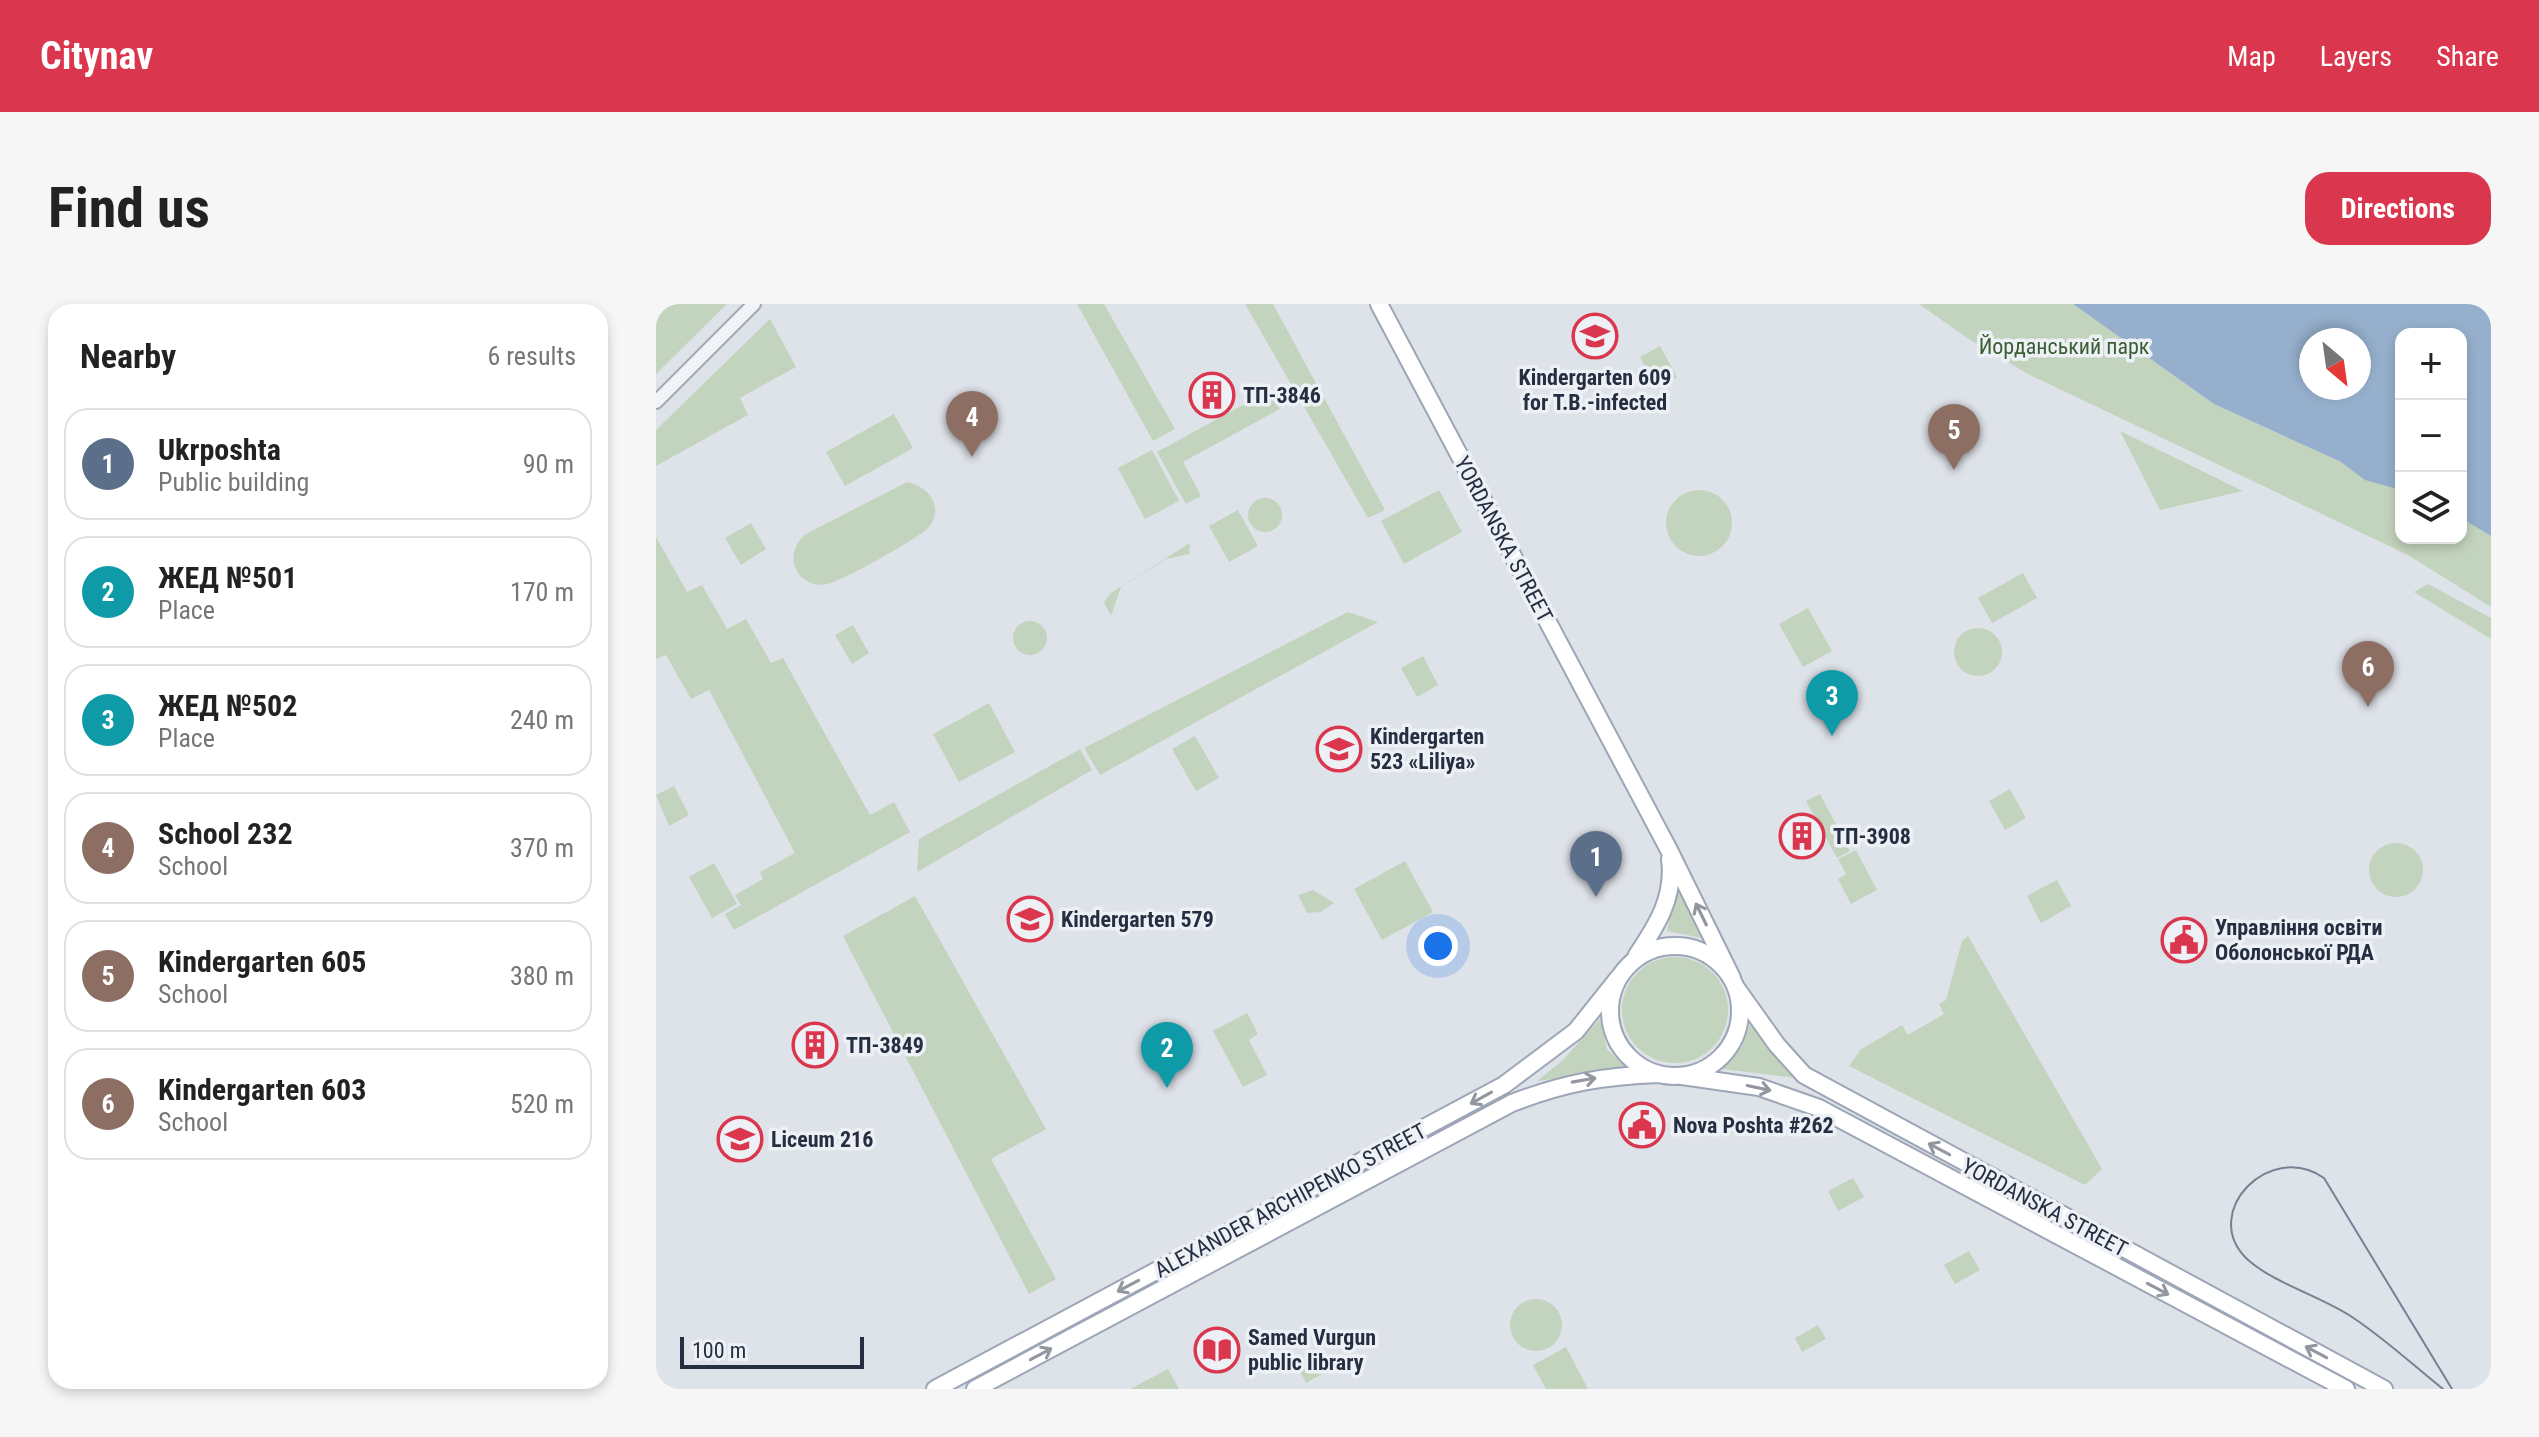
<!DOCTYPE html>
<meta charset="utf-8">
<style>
:root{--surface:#fff;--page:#f6f6f6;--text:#222;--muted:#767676;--line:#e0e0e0;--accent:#da364d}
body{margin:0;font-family:"Roboto Condensed",sans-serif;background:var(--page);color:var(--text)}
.controls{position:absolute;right:24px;top:24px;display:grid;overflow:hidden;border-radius:16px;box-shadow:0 4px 12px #0003}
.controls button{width:72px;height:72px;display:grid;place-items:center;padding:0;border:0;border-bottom:2px solid var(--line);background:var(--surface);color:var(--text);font:40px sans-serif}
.compass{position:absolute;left:1643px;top:24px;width:72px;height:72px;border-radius:50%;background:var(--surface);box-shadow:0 4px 12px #0003;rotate:151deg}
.scale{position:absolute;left:24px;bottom:20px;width:184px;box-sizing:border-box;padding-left:8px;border:4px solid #262f41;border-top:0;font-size:22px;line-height:28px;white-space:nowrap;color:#262f41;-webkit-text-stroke:6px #edf1f6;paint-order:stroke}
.you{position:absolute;left:782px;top:642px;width:28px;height:28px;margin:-20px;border:6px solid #fff;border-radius:50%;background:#1a73e8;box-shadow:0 0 0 12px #1a73e833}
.badge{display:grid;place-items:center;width:52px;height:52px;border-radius:50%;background:var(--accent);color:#fff;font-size:26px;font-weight:700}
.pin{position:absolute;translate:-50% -66px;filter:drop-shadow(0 2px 4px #0008)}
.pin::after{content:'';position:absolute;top:42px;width:28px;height:24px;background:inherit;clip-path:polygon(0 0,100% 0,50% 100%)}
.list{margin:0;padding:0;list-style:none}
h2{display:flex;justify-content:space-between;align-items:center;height:104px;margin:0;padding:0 32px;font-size:34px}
h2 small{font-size:26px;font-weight:400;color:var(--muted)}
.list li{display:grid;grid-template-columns:52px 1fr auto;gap:24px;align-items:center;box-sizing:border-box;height:112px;margin:0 16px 16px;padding:0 16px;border:2px solid var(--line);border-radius:24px}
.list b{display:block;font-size:30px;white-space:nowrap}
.list p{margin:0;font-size:26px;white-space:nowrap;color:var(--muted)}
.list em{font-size:26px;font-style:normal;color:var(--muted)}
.icon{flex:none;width:44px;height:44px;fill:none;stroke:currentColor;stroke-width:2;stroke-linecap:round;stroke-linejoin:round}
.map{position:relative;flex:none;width:1835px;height:1085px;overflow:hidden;border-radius:24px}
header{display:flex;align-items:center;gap:48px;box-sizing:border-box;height:112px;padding:0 40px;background:var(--accent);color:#fff}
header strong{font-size:38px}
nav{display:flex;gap:44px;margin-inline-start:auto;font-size:28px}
.intro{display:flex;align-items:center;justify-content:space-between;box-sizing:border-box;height:192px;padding:0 48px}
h1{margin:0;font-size:56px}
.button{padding:20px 36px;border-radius:24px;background:var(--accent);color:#fff;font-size:28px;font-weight:700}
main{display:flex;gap:48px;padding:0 48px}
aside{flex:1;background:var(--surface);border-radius:24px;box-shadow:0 4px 12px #0003}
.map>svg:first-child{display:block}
</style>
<header>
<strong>Citynav</strong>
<nav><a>Map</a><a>Layers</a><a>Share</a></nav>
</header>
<div class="intro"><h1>Find us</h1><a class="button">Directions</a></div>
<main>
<aside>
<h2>Nearby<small>6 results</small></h2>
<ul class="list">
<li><span class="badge" style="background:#5c6f8a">1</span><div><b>Ukrposhta</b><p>Public building</p></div><em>90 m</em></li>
<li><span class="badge" style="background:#0f9aa8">2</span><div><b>ЖЕД №501</b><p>Place</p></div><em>170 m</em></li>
<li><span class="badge" style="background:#0f9aa8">3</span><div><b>ЖЕД №502</b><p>Place</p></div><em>240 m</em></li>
<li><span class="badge" style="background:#8d6e63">4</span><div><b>School 232</b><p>School</p></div><em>370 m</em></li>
<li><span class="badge" style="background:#8d6e63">5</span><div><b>Kindergarten 605</b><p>School</p></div><em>380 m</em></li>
<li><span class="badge" style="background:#8d6e63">6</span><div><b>Kindergarten 603</b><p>School</p></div><em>520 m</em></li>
</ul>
</aside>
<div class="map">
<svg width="1835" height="1085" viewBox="0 0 1835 1085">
<rect width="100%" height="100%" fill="#dee2e9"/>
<path fill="#c3d4be" d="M 0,0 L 71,0 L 0,70 Z
M 421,0 L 448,0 L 519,125 L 497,137 Z
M 589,0 L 617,0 L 729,206 L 712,214 Z
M 1263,0 L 1417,0 L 1558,100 L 1745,186 L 1745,234 L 1805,234 L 1805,214 L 1835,232 L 1835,303 L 1752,251 L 1372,70 L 1314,36 Z
M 114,15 L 140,63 L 84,94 L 92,111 L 0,162 L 0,126 Z
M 1004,42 L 1021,73 L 1001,85 L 984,53 Z
M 614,86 L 624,105 L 527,158 L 545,192 L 530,200 L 501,148 Z
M 238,110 L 257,144 L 189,182 L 170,148 Z
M 1464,127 L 1587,187 L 1504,206 Z
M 496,146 L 523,197 L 489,215 L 462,164 Z
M 251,178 C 272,182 289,203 273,223 C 265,233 185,278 171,280 C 159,283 145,277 140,265 C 134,252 139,241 148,231 Z
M1010 219a33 33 0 1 1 66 0a33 33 0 1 1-66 0Z
M 783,186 L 806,228 L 748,260 L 725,217 Z
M592 211a17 17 0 1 1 34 0a17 17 0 1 1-34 0Z
M 582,206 L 602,242 L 573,258 L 553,222 Z
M 95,219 L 110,245 L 85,261 L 69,234 Z
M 0,233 L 31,288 L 46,281 L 71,325 L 90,315 L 115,359 L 127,354 L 214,511 L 238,498 L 254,528 L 78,626 L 69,610 L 85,601 L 79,591 L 107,575 L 104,568 L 139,549 L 53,386 L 35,395 L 10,351 L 0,355 Z
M 534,239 L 533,250 L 510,255 L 465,283 L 455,312 L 448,298 L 455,289 Z
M 1367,269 L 1381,294 L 1336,319 L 1322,294 Z
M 1772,280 L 1835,314 L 1835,335 L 1758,288 Z
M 1152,304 L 1176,347 L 1147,363 L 1123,320 Z
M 692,308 L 722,318 L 444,471 L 428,444 Z
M357 334a17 17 0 1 1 34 0a17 17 0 1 1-34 0Z
M 197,321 L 213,349 L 196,360 L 179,331 Z
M1298 348a24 24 0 1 1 48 0a24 24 0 1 1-48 0Z
M 767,352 L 782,381 L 761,393 L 745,364 Z
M 333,399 L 359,448 L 303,478 L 277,430 Z
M 539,432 L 563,474 L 540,487 L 516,445 Z
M 424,445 L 436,466 L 261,568 L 263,535 Z
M 18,482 L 33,511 L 13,522 L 0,491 Z
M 1354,485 L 1370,514 L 1349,526 L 1333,497 Z
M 1164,490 L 1194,547 L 1181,554 L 1150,497 Z
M1713 566a27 27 0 1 1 54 0a27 27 0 1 1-54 0Z
M 1200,546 L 1221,586 L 1195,600 L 1182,575 L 1190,570 L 1182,555 Z
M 749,557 L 777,608 L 726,636 L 698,585 Z
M 58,559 L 81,600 L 56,614 L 33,573 Z
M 1022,576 L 1051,635 L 1011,627 Z
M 1401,576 L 1415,602 L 1385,619 L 1371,592 Z
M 657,586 L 678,599 L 665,608 L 651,609 L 642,591 Z
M 259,592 L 390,825 L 335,855 L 400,975 L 373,990 L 187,632 Z
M 1312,632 L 1446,865 L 1429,881 L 1193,762 L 1204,746 L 1246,721 L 1252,731 L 1288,710 L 1283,700 L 1290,696 L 1306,637 Z
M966 706a53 53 0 1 1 106 0a53 53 0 1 1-106 0Z
M 591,709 L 602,730 L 593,736 L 611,771 L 587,783 L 557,727 Z
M 944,715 L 951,745 L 971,765 L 881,777 L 906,757 Z
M 1095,717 L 1109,740 L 1141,774 L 1066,765 L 1086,743 Z
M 1197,874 L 1208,893 L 1182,907 L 1172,887 Z
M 1313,947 L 1324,966 L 1299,980 L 1288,961 Z
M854 1021a26 26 0 1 1 52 0a26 26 0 1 1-52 0Z
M 1162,1021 L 1170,1035 L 1146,1048 L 1139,1034 Z
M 910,1043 L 932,1085 L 890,1085 L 877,1061 Z
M 665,1048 L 675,1065 L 650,1079 L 641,1061 Z
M 512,1065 L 523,1085 L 474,1085 Z"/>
<path fill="#95afcc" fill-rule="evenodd" d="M 1417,0 L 1835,0 L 1835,232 L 1805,214 L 1805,30 L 1745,30 L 1745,186 L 1709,176 L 1685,158 L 1558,100 ZM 1655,36 L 1703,36 L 1703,84 L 1655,84 Z"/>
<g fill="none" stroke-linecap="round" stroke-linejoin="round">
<g stroke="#a3a9b3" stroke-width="16">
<path id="minor" d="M 0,98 L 98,0"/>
</g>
<g stroke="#9ca6b6" stroke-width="20">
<path id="major" d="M 723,0 L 1013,546 L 1076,674
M954 707a65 65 0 1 1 130 0a65 65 0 1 1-130 0Z
M 981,651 C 1001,621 1019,593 1014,555
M 1081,685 L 1121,741 L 1148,771 L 1728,1085
M 1026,772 L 1103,783 L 1163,804 L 1690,1085
M 279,1085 L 848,781 L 920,727 L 963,673
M 319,1085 L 856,799 C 908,779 947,772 1003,770"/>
</g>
<use href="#minor" stroke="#f1f3f7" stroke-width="12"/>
<use href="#major" stroke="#fff" stroke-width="16"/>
<path stroke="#768194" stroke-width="2" d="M 1787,1085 C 1757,1061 1728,1034 1696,1013 C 1665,992 1616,979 1590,954 C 1544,908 1614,836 1668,874 L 1796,1085"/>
</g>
<defs><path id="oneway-shaft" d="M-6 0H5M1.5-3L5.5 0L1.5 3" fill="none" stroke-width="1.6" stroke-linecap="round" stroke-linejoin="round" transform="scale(2)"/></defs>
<g stroke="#9297a0">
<use href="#oneway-shaft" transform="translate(1045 610) rotate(-116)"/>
<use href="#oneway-shaft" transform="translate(928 776) rotate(-10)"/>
<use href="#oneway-shaft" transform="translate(1103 784) rotate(12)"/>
<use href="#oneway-shaft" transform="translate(825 794) rotate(151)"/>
<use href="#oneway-shaft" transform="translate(1283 845) rotate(-152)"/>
<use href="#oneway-shaft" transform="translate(472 982) rotate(152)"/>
<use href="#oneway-shaft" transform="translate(1502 985) rotate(28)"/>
<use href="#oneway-shaft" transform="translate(1660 1048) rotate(-152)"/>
<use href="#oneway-shaft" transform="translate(385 1050) rotate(-28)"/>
</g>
<defs>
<g id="school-ring" transform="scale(2.3)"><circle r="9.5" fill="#edf1f6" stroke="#da364d" stroke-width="1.5"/><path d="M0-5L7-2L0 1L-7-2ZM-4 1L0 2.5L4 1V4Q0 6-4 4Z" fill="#da364d"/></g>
<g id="building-ring" transform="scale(2.3)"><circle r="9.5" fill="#edf1f6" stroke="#da364d" stroke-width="1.5"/><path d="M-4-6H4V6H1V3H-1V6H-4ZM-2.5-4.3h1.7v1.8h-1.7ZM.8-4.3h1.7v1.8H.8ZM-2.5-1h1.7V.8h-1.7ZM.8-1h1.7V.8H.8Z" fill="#da364d"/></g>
<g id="civic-ring" transform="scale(2.3)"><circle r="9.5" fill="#edf1f6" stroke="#da364d" stroke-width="1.5"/><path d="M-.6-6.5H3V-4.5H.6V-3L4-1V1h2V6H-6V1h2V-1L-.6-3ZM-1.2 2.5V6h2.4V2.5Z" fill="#da364d"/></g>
<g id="library-ring" transform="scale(2.3)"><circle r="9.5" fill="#edf1f6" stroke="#da364d" stroke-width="1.5"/><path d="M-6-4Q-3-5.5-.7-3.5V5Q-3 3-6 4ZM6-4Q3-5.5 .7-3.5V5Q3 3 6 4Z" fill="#da364d"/></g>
</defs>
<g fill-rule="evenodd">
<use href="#school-ring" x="939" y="32"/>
<use href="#building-ring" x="556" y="91"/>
<use href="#school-ring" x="683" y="445"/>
<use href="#building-ring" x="1146" y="532"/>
<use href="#school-ring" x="374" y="615"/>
<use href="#civic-ring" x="1528" y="636"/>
<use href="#building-ring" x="159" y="741"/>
<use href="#civic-ring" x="986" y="821"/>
<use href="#school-ring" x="84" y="835"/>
<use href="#library-ring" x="561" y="1046"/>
</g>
<g text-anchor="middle" stroke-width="7" stroke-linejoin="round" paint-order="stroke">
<g font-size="22" fill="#395e32" stroke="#edf1f6">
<text x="1408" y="50">Йорданський парк</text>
</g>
<g font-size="22" font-weight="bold" fill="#262f41" stroke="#edf1f6" text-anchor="start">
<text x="939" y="81" text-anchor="middle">Kindergarten 609<tspan x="939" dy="25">for T.B.-infected</tspan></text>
<text x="587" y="99">ТП-3846</text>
<text x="714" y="440">Kindergarten<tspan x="714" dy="25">523 «Liliya»</tspan></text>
<text x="1177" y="540">ТП-3908</text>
<text x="405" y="623">Kindergarten 579</text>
<text x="1559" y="631">Управління освіти<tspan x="1559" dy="25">Оболонської РДА</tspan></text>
<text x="190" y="749">ТП-3849</text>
<text x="1017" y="829">Nova Poshta #262</text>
<text x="115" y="843">Liceum 216</text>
<text x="592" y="1041">Samed Vurgun<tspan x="592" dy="25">public library</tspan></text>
</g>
<g font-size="22" fill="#262f41" stroke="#edf1f6">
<text transform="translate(848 235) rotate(62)" y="8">YORDANSKA STREET</text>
<text transform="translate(634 896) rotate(-28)" y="8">ALEXANDER ARCHIPENKO STREET</text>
<text transform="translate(1389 903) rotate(28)" y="8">YORDANSKA STREET</text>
</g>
</g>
</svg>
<div class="controls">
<button>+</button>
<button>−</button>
<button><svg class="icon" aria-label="layers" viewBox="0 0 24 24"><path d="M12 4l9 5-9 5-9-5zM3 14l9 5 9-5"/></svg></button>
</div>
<svg class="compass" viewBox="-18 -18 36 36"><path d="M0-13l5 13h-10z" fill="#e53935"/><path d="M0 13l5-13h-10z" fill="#767676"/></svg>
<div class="scale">100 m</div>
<div class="you"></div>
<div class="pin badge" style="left:940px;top:593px;background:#5c6f8a">1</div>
<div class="pin badge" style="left:511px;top:784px;background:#0f9aa8">2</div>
<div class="pin badge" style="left:1176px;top:432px;background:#0f9aa8">3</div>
<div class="pin badge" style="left:316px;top:153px;background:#8d6e63">4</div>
<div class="pin badge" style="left:1298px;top:166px;background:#8d6e63">5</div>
<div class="pin badge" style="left:1712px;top:403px;background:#8d6e63">6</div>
</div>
</main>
